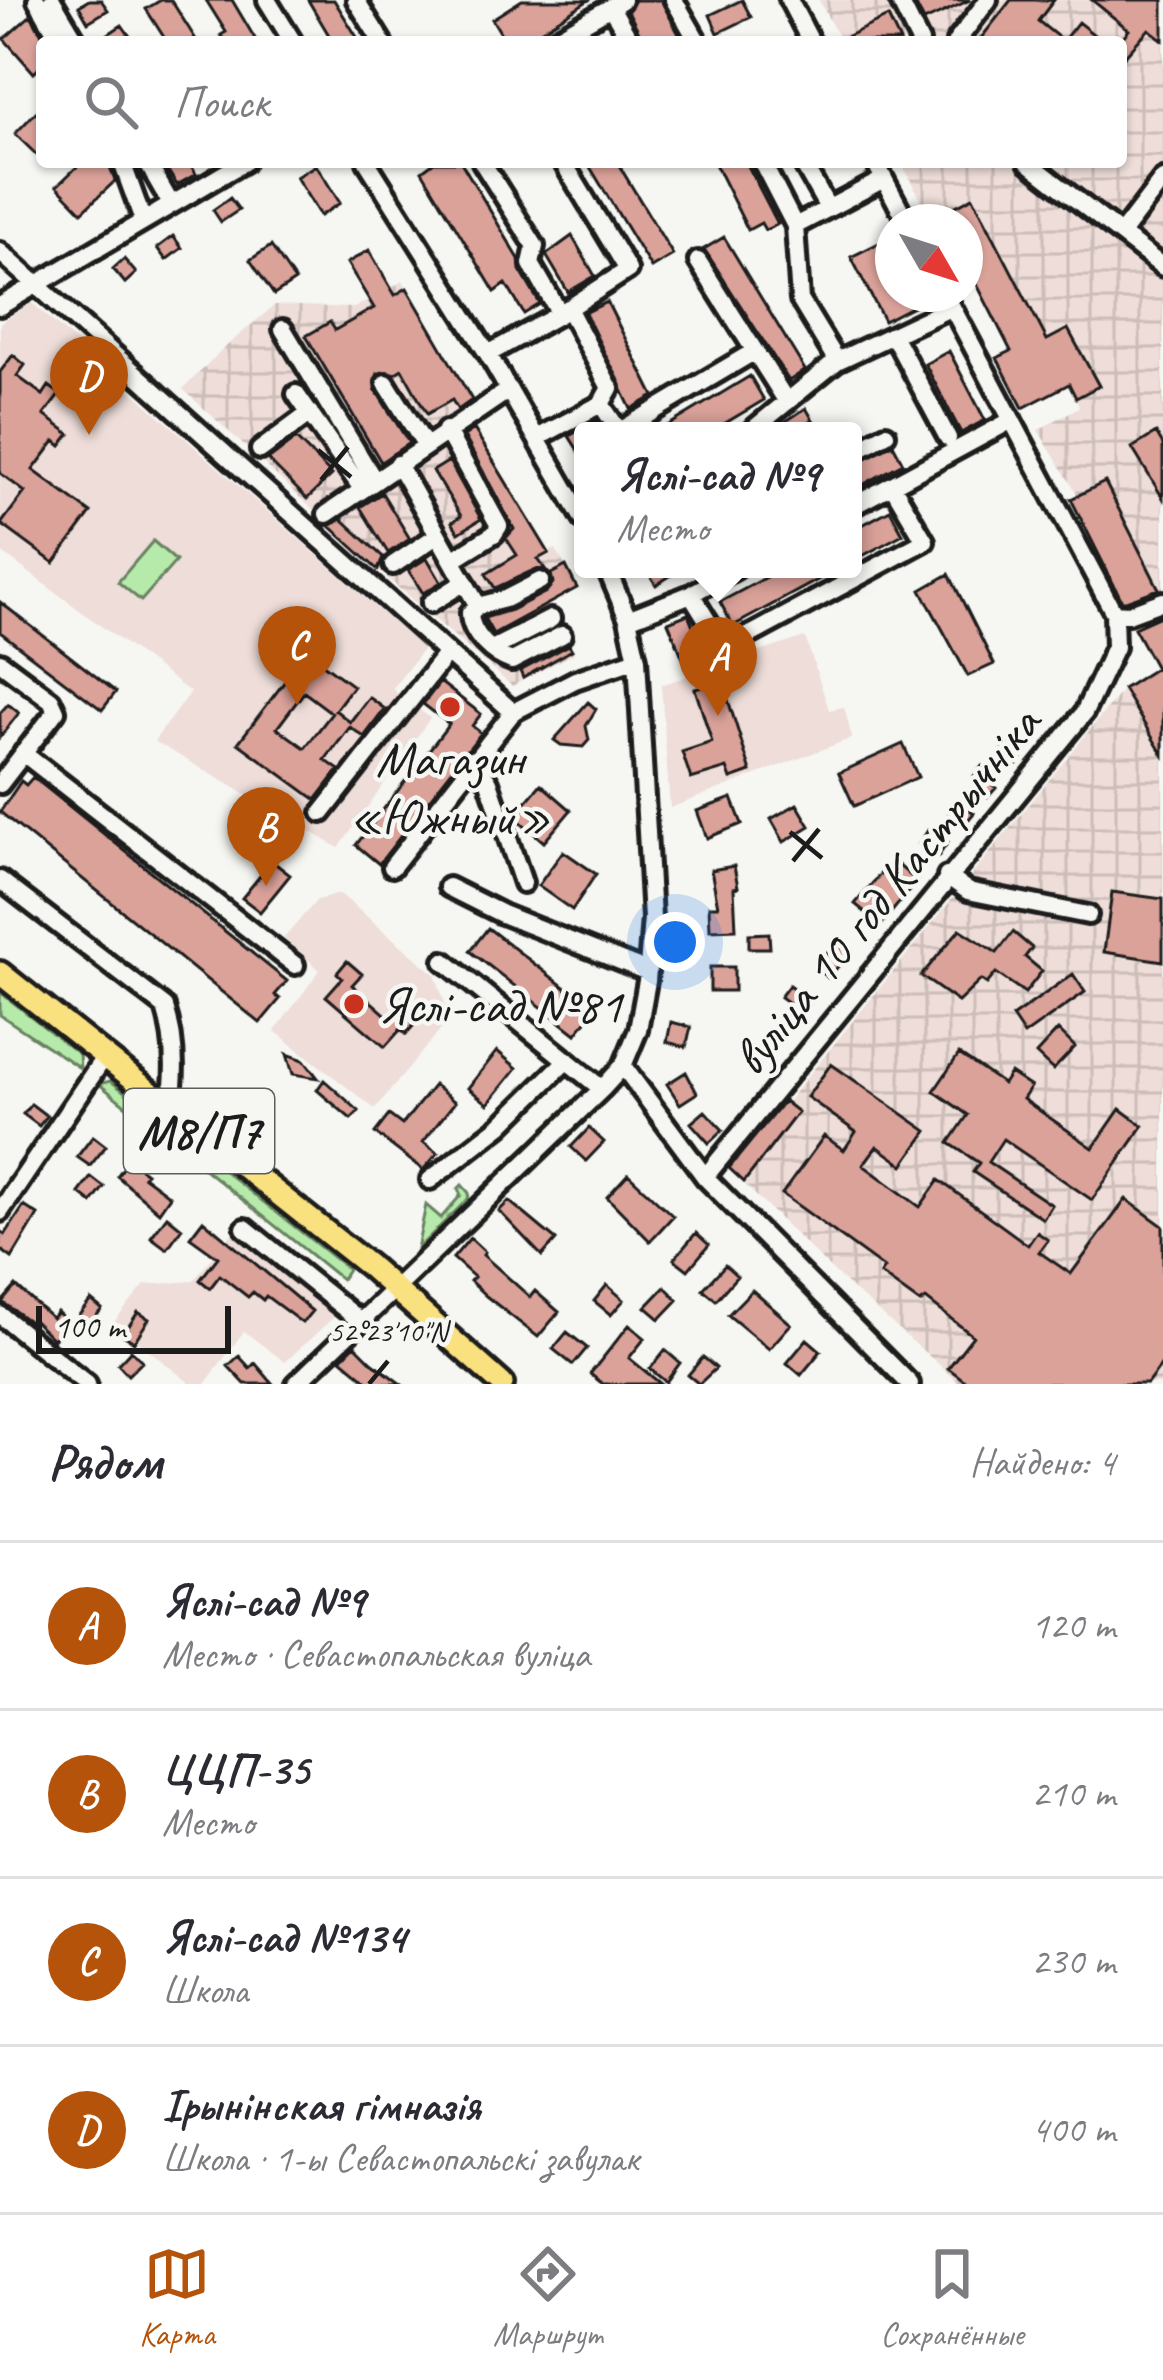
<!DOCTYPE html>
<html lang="ru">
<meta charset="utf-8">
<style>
:root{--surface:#fff;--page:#f7f7f7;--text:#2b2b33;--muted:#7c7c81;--line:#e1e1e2;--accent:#b45309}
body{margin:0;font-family:Caveat,sans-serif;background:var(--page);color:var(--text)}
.compass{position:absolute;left:875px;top:204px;width:108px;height:108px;border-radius:50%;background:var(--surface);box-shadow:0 3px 9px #0004;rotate:129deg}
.scale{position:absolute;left:36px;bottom:30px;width:195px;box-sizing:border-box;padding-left:12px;border:6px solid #1c1c1c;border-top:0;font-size:33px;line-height:42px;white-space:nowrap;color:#1c1c1c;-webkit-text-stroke:9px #f6f6f2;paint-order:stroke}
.you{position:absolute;left:675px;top:942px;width:42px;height:42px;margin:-30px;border:9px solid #fff;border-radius:50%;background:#1a73e8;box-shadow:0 0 0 18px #1a73e833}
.badge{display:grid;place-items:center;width:78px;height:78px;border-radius:50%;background:var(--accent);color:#fff;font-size:39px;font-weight:700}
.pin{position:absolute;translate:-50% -99px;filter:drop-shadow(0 3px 6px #0008)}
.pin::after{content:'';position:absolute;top:63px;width:42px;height:36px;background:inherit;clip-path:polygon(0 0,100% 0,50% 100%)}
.popup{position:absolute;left:574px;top:422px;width:288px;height:156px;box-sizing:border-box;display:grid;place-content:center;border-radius:12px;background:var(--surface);filter:drop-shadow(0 3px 9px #0005);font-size:39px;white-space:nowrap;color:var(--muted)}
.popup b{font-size:45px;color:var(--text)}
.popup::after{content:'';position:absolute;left:50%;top:100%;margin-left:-24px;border:24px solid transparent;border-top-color:var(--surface)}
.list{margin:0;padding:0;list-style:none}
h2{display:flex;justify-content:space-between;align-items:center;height:156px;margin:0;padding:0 48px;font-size:51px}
h2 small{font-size:39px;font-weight:400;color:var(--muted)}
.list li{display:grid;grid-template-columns:78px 1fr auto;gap:36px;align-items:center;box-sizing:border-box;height:168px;padding:0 48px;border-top:3px solid var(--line)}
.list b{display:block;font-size:45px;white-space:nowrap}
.list p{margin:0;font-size:39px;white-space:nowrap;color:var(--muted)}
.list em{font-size:39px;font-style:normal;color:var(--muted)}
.icon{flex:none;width:66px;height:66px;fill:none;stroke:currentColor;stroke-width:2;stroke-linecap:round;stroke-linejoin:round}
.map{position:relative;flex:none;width:1163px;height:1384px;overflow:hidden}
.search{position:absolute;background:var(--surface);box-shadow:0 3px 9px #0004;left:36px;right:36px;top:36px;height:132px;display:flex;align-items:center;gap:30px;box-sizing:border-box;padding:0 42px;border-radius:12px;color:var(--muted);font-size:45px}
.sheet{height:828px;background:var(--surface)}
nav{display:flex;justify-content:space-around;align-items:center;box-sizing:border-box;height:168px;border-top:3px solid var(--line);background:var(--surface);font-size:33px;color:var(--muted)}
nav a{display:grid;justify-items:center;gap:6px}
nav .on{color:var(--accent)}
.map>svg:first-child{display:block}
</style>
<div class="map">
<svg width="1163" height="1384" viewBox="0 0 1163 1384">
<defs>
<pattern id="industrial-grid" width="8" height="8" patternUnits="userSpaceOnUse" patternTransform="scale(3)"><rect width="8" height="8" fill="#eeddd8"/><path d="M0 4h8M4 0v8" fill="none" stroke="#ccbdb9"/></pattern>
<pattern id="grass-tufts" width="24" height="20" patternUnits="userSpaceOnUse" patternTransform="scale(3)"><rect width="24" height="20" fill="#b6eaaa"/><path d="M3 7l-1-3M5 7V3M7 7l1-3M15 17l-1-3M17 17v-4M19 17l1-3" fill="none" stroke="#9cc892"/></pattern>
</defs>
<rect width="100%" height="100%" fill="#f6f6f2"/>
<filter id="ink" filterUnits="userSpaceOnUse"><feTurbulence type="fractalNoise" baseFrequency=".00833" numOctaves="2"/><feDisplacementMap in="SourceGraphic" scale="24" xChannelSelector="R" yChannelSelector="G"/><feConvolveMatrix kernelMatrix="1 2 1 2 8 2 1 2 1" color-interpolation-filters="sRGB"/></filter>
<g filter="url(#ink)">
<path fill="#eeddd8" d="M 32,303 L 423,649 L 392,689 L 430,718 L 339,848 L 154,741 L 190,692 L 0,551 L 0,323 Z
M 805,637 L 829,710 L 844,707 L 852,738 L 670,808 L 661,685 Z
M 340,894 L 435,974 L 450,1018 L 375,1109 L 275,1031 L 320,970 L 284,938 L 317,900 Z
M 236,1229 L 337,1314 L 285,1362 L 244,1331 L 205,1384 L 191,1384 L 114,1322 L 145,1285 L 193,1281 Z"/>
<path fill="url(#industrial-grid)" d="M 819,0 L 1163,0 L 1163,1384 L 961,1384 L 840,1278 L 728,1168 L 781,1099 L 787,1102 L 1123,689 L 1156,667 L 1071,500 L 1078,495 L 1038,430 L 1079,407 L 1076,398 L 1045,341 L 965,222 L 933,222 L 901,162 L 1121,162 L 1121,42 L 841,42 Z
M 403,281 L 474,403 L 463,410 L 471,424 L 548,552 L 556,549 L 577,588 L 550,604 L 574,653 L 512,686 L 378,570 L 183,389 L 223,349 L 275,305 L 354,308 Z"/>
<path fill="url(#grass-tufts)" stroke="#698363" stroke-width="3" d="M 0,992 L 79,1054 L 80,1068 L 0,1015 Z
M 111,1081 L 348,1269 L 341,1279 L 99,1084 Z
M 462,1185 L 469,1193 L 468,1199 L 417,1249 L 426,1205 L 441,1218 L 461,1195 L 458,1189 Z"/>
<path fill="#b6eaaa" stroke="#698363" stroke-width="3" d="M 153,541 L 176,561 L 141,601 L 118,582 Z"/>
<path fill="#dba29a" stroke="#1c1c1c" stroke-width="3" fill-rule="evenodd" d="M 89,0 L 101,0 L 108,10 L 88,22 L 79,6 Z
M 161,0 L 171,0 L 195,38 L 189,42 L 167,42 L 146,9 Z
M 206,0 L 232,0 L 257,42 L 225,42 L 221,35 L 226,32 Z
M 308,0 L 334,0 L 360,42 L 333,42 Z
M 522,0 L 589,0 L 523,42 L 506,42 L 492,19 Z
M 635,0 L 661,0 L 683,42 L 644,42 L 628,11 Z
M 742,0 L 751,17 L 718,33 L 710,15 Z
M 913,0 L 970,0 L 924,21 Z
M 1011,0 L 1054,0 L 1038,21 L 1063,41 L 1078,22 L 1103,42 L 978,42 Z
M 1092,0 L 1163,0 L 1163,40 L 1149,29 L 1121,60 L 1121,39 L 1129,30 Z
M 31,15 L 46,42 L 42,42 L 42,65 L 34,73 L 4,39 Z
M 888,17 L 900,42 L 835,42 Z
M 122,25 L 134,42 L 96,42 Z
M 36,112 L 42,119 L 42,160 L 15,134 Z
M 82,162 L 108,162 L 115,181 L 82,212 L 57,186 Z
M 183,162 L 189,162 L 196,174 L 177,185 L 168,171 Z
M 434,162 L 461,162 L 519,259 L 520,270 L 540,304 L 524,314 L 506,284 L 495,292 L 422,171 Z
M 587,162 L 617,162 L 673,255 L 651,268 Z
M 714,162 L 746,162 L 778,224 L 765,230 L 761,223 L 748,230 Z
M 316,165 L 340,203 L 320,216 L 296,177 Z
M 973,197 L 1047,340 L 1068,329 L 1099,386 L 1076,398 L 1069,384 L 1023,408 L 997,358 L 1011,351 L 965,261 L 965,222 L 945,222 L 941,214 Z
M 230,198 L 239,210 L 221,222 L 213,210 Z
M 173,236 L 182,248 L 166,260 L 157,248 Z
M 572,236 L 595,276 L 568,292 L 546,255 Z
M 724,237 L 805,370 L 789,381 L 704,249 Z
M 883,241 L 893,261 L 893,294 L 910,294 L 915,305 L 884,321 L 851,257 Z
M 271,246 L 295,281 L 274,295 L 250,260 Z
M 369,250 L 395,295 L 407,288 L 472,400 L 458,410 L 452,400 L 427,414 L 402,369 L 394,374 L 378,373 L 375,389 L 409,443 L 381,462 L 306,336 L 330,322 L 335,330 L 374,308 L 347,263 Z
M 124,259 L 136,273 L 125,283 L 113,269 Z
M 607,302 L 654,396 L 631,409 L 585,313 Z
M 949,351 L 985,420 L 961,433 L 925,364 Z
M 13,355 L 25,365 L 17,376 L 43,395 L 49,386 L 60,394 L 44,415 L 70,434 L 61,446 L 55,441 L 33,470 L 91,513 L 54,563 L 1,524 L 25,492 L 0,473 L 0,372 Z
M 750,376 L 764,400 L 712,431 L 659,431 Z
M 806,408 L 813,420 L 794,431 L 771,431 Z
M 597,421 L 604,431 L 583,431 L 583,458 L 569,436 Z
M 474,429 L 549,553 L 538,559 L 545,569 L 534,570 L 495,588 L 486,574 L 517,555 L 506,538 L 514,529 L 464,436 Z
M 1156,433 L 1163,445 L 1163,498 L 1132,448 Z
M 296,439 L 332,475 L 307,499 L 268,460 Z
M 893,444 L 903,463 L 853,490 L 853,465 Z
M 449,461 L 481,519 L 459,533 L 452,522 L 461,516 L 433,471 Z
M 1105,482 L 1159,589 L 1126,601 L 1122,601 L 1071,499 Z
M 382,493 L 410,539 L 388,553 L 360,507 Z
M 890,510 L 903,534 L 853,561 L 853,530 Z
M 342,519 L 383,557 L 378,570 L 330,526 Z
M 427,558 L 441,582 L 423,593 L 408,570 Z
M 566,566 L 577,588 L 493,634 L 484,618 L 511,610 L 546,592 L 553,583 L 551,574 Z
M 646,569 L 681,569 L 656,585 Z
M 782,569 L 838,569 L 733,626 L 720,602 Z
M 949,574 L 994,664 L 968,676 L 921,590 Z
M 0,602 L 116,692 L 102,710 L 0,632 Z
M 688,614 L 707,659 L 687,668 L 668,622 Z
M 1163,615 L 1163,755 L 1123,689 L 1156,668 L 1134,628 Z
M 569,645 L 572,650 L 523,678 L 520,671 Z
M 307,652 L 353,686 L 335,710 L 350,722 L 369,697 L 385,709 L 364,737 L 350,727 L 325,760 L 339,770 L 316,800 L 238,743 ZM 304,692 L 332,713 L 305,748 L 277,728 Z
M 722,681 L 751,772 L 731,779 L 727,768 L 691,779 L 682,752 L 712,742 L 695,689 Z
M 440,682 L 481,714 L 472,726 L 481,733 L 379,864 L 356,845 L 449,724 L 423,704 Z
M 588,702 L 596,709 L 586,726 L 589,740 L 583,747 L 561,745 L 554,740 Z
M 8,704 L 19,713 L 0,737 L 0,713 Z
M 1010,740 L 1026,752 L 1017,764 L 1001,752 Z
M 903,744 L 918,777 L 854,806 L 839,773 Z
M 982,766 L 995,776 L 990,782 L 996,788 L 988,797 L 978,789 L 982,783 L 974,776 Z
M 33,777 L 287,981 L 275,995 L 280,999 L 260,1023 L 0,812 L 21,781 L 26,785 Z
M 541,784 L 571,810 L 544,842 L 514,816 Z
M 732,798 L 742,824 L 707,838 L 697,811 Z
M 959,801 L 974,813 L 964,825 L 949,813 Z
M 797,804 L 810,826 L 784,842 L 771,819 Z
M 928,830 L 948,842 L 938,857 L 919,844 Z
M 563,851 L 596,874 L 572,910 L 538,886 Z
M 892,860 L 917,881 L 881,925 L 855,904 Z
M 272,861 L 290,875 L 260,912 L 242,898 Z
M 734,866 L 738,887 L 734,888 L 736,929 L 710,930 L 709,906 L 718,906 L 711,870 Z
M 1112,892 L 1163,899 L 1163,961 L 1104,952 Z
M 488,928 L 594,1010 L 576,1034 L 470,951 Z
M 960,929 L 997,953 L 1013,932 L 1032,948 L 1025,957 L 1042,971 L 1025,993 L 996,973 L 987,984 L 981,980 L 958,1002 L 921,976 Z
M 769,933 L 770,948 L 749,948 L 749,934 Z
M 836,942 L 849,954 L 828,978 L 815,967 Z
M 347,961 L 362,974 L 352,985 L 393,1021 L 402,1011 L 416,1023 L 406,1034 L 401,1029 L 385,1047 L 326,996 L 342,978 L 337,973 Z
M 710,967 L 734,967 L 734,991 L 710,991 Z
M 1073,974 L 1085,992 L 1024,1035 L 1012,1017 Z
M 789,985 L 811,1002 L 802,1013 L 780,997 Z
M 671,1022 L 691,1027 L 686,1047 L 667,1042 Z
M 1058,1030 L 1075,1047 L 1053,1070 L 1036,1054 Z
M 497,1051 L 517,1068 L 488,1104 L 468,1088 Z
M 287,1054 L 304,1060 L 318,1078 L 293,1074 Z
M 959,1054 L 1003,1084 L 1010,1073 L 1031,1087 L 1023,1099 L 1093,1148 L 1120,1109 L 1143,1126 L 1092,1200 L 1003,1139 L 988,1162 L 1052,1205 L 1043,1219 L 973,1172 L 979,1163 L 949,1143 L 968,1115 L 934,1091 Z
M 831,1064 L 927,1131 L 903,1165 L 877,1146 L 863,1165 L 920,1207 L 939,1180 L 1028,1245 L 1037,1232 L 1048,1240 L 1039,1252 L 1071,1274 L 1126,1199 L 1163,1226 L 1163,1363 L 1147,1384 L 969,1384 L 948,1368 L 973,1336 L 926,1299 L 920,1303 L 880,1274 L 884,1268 L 782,1194 L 824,1136 L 844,1150 L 856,1132 L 807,1097 Z
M 686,1072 L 697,1093 L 680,1104 L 667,1084 Z
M 324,1080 L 359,1111 L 351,1119 L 317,1090 Z
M 434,1085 L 455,1102 L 423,1142 L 438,1153 L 423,1170 L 375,1133 L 389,1115 L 402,1125 Z
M 784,1101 L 798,1112 L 744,1182 L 729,1168 Z
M 31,1104 L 47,1116 L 39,1126 L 23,1114 Z
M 705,1111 L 723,1130 L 709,1143 L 691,1123 Z
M 589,1128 L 604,1142 L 586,1161 L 571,1147 Z
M 93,1136 L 106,1146 L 90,1166 L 77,1157 Z
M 129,1160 L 146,1173 L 143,1176 L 170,1196 L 159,1212 L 117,1176 Z
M 628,1174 L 673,1216 L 650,1241 L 607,1197 Z
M 91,1177 L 104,1187 L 92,1203 L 79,1193 Z
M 509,1201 L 556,1240 L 542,1256 L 499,1211 Z
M 24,1206 L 38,1215 L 12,1258 L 0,1249 L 0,1231 L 5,1235 Z
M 167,1216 L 182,1228 L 167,1249 L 151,1237 Z
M 203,1220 L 312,1311 L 302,1323 L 266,1296 L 263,1300 L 253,1292 L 248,1297 L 220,1275 L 210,1288 L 200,1280 L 218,1257 L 190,1237 Z
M 696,1233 L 709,1245 L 688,1270 L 674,1259 Z
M 470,1238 L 485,1252 L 483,1255 L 530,1297 L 535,1291 L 559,1312 L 538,1337 L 486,1296 L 470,1281 L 474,1277 L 453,1258 Z
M 725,1265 L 737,1276 L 716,1300 L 703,1289 Z
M 607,1285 L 624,1300 L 611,1315 L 594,1301 Z
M 16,1286 L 52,1318 L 57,1312 L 68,1322 L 53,1339 L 33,1320 L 31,1323 L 2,1302 Z
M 665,1287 L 678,1300 L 660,1319 L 646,1307 Z
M 752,1290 L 791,1324 L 769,1349 L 728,1315 Z
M 91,1300 L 102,1309 L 90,1324 L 79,1315 Z
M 138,1312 L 149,1319 L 134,1342 L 123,1335 Z
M 629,1325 L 645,1338 L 629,1358 L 661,1384 L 603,1384 L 590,1374 Z
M 567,1332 L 587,1348 L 573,1365 L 553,1349 Z
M 807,1339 L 821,1351 L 801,1375 L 787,1363 Z
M 355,1345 L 372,1362 L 401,1384 L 371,1384 L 341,1359 Z
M 131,1350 L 142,1361 L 128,1375 L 118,1364 Z
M 665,1350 L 680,1363 L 666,1382 L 650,1369 Z
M 239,1356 L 250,1368 L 255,1363 L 273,1384 L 245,1384 L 228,1366 Z
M 703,1357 L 716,1368 L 699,1384 L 688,1375 Z"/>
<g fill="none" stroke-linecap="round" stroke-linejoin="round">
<g stroke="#1c1c1c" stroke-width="26">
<path id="minor" d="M 37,0 L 61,42
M 52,0 L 77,42
M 267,0 L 293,42
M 356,0 L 382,42
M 622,0 L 611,7 L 631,42
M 674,0 L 698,42
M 789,0 L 811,42
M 899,0 L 920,42
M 550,42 L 611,7
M 956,42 L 988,0
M 122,162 L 143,220
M 147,162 L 171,204
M 367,162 L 488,354 L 583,519
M 482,162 L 535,246 L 531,264 L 560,314 L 488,354
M 762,162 L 795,226 L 800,300 L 837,361
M 802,162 L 828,208
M 875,162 L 907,222
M 1028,162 L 1163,267
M 795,226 L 884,179
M 1121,234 L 1163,179
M 0,252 L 513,712
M 698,261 L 787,402
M 0,306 L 244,162
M 568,308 L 610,388 L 601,404
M 560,314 L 628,270 L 563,162
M 283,329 L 374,480
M 893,335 L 948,438
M 386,383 L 425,445
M 296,394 L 362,489
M 446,430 L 499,526 L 494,534 L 452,560
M 620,431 L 755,351
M 751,431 L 837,361 L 952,307
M 537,438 L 601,404 L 619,431
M 260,450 L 310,413
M 853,452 L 886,434
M 398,464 L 478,606 L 470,613 C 470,634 493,655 512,661 L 562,635
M 853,506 L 1012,420
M 327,514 L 509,390
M 393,565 L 438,535
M 691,594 L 723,646 L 752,634 L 925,541 L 892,485
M 431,603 L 465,582
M 478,606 L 505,599 L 540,581
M 1114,613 L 1128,614 L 1163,601
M 628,619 L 691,594 L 736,569
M 492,649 L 551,619
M 0,662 L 51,700 L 56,711 L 0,784
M 23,753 L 295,965
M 474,759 L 489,782 L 523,883
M 322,813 L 447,653
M 392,867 L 513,712 L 575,680 L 637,659
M 947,876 L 968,891 L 1088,915
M 0,880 L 165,1007 C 175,1039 176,1075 170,1108
M 448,887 L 502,914 L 648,972
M 444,961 L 602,1089
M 623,1066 L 705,1177 L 910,1384
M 705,1177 L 1084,713 L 1115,647 L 1114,613 L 945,294
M 430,1180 L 500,1126 L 567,1060
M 0,1212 L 105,1056
M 245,1228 L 360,1321
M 0,1315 L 87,1384
M 296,1384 L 602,1089 L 623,1066 L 638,1030 L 647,981 L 652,918 L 637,659 L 628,619 L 607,569"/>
</g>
<g stroke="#1c1c1c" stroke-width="30">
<path id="major" d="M 0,973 L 369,1266 L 502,1384"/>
</g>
<use href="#minor" stroke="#f6f6f2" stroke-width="16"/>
<use href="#major" stroke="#fae180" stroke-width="21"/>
</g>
</g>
<path fill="none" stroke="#1c1c1c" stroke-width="4.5" d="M 318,450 L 351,477M 321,480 L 348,447M 790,832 L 822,858M 793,861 L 819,829M 369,1384 L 388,1361"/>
<g fill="#c8321e" stroke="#f6f6f2" stroke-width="4.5">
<circle cx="450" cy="707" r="12"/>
<circle cx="354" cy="1004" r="12"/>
</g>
<g text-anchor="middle" stroke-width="9" stroke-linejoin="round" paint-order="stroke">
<rect fill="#f6f6f2" stroke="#5d5d5c" stroke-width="3" x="124" y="1089" width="150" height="84" rx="9"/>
<g font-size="48" font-weight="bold" fill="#1c1c1c">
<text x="199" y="1148">М8/П7</text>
</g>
<g font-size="51" fill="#1c1c1c" stroke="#f6f6f2">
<text x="450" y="775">Магазин<tspan x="450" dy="59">«Южный»</tspan></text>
<text x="378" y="1022" text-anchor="start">Яслі-сад №81</text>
</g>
<g font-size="51" fill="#1c1c1c" stroke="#f6f6f2">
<text transform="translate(885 890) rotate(-51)" y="18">вуліца 10 год Кастрычніка</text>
</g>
</g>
<g font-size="30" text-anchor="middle" fill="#1c1c1c" stroke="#f6f6f2" stroke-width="9" stroke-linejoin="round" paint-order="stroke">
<text x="388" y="1341">52°23'10"N</text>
</g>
</svg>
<svg class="compass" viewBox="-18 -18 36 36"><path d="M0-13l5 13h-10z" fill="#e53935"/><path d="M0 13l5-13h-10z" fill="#7c7c81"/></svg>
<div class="scale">100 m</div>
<div class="you"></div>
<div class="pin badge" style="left:718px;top:716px">A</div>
<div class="popup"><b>Яслі-сад №9</b>Место</div>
<div class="pin badge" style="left:266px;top:886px">B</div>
<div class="pin badge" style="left:297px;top:705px">C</div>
<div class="pin badge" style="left:89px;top:435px">D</div>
<div class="search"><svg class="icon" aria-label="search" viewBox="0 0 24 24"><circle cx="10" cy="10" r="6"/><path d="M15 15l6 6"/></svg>Поиск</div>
</div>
<section class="sheet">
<h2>Рядом<small>Найдено: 4</small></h2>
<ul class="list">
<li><span class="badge">A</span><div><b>Яслі-сад №9</b><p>Место · Севастопальская вуліца</p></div><em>120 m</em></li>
<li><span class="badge">B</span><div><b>ЦЦП-35</b><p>Место</p></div><em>210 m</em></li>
<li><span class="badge">C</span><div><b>Яслі-сад №134</b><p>Школа</p></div><em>230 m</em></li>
<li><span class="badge">D</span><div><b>Ірынінская гімназія</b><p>Школа · 1-ы Севастопальскі завулак</p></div><em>400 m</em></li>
</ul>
</section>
<nav>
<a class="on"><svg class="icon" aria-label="map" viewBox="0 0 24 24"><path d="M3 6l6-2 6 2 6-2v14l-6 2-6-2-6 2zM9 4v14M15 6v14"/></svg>Карта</a>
<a><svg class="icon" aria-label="directions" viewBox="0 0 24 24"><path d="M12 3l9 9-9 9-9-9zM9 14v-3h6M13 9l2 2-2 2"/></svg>Маршрут</a>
<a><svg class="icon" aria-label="saved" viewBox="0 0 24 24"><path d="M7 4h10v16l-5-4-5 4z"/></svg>Сохранённые</a>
</nav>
